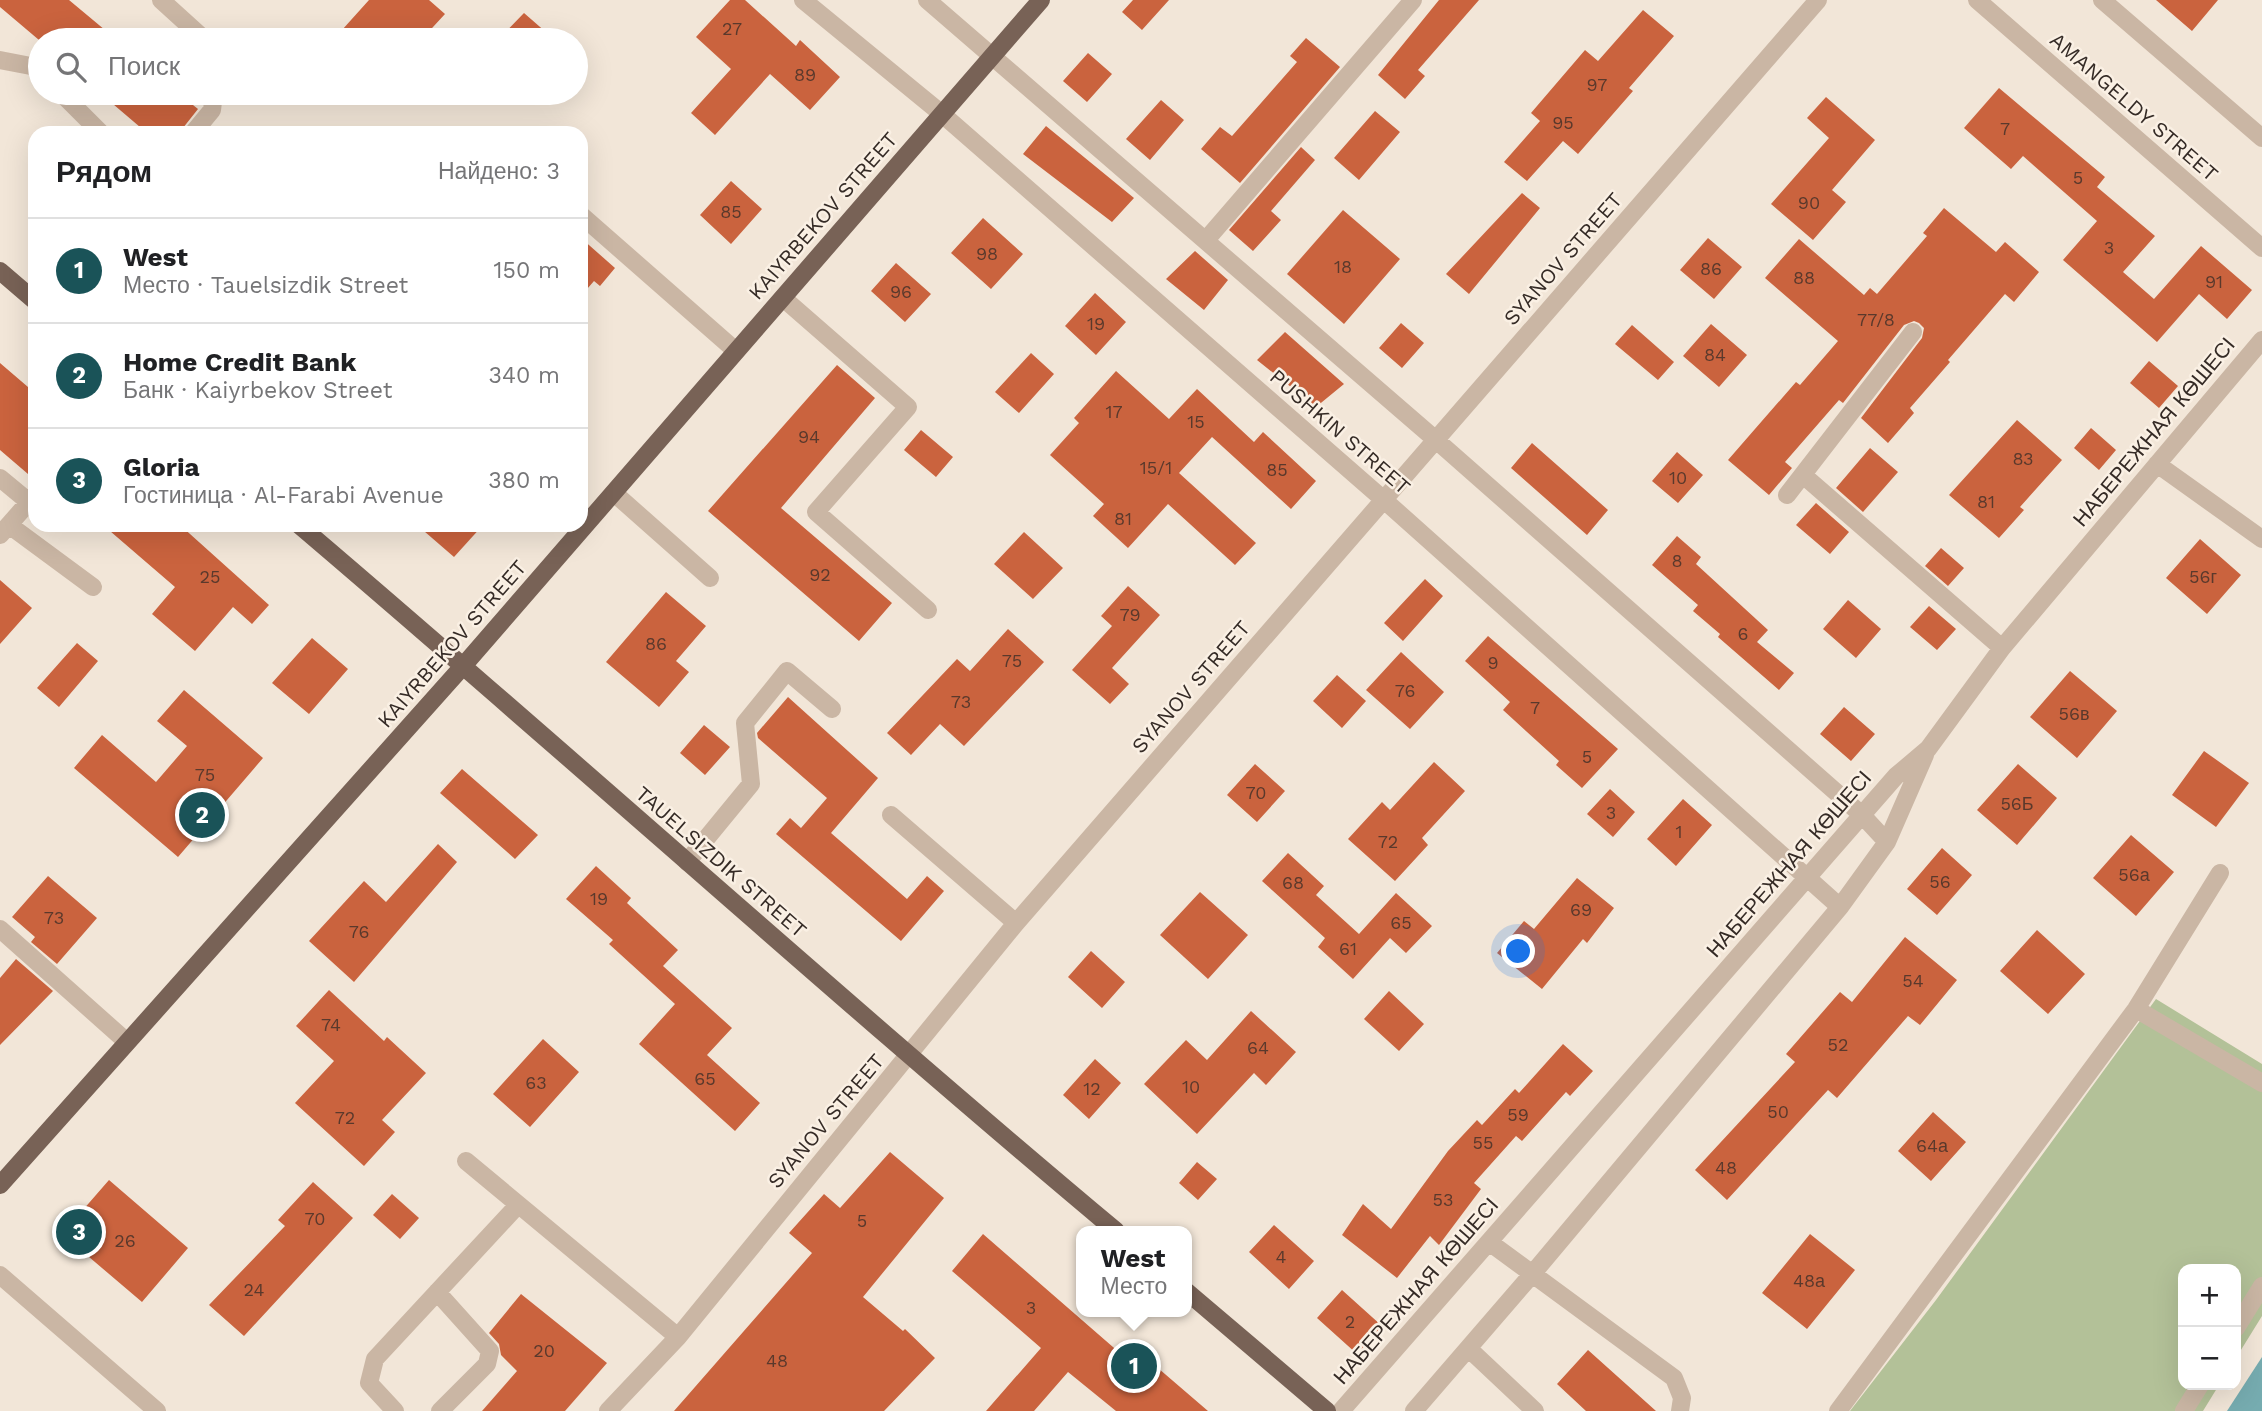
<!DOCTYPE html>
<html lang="ru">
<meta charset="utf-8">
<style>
:root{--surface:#fff;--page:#f6f6f6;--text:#202124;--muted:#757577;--line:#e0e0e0;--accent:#1a5358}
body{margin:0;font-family:"Work Sans",sans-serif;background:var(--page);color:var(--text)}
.controls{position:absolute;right:21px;bottom:21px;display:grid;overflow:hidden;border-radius:14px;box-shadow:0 7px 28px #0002}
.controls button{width:63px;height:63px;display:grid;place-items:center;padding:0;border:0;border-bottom:2px solid var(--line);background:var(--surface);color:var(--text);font:35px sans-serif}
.you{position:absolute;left:1519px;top:952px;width:24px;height:24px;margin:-18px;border:5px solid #fff;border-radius:50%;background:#1a73e8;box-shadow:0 0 0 10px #1a73e833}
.badge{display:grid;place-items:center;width:46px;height:46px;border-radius:50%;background:var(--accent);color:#fff;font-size:23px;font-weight:700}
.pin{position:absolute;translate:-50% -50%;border:4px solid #fff;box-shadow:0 2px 7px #0006}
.popup{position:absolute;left:1076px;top:1226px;width:116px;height:91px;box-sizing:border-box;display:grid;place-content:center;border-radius:14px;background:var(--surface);filter:drop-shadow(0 2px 5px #0005);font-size:23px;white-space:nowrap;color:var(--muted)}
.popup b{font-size:26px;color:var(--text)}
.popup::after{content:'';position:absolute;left:50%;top:100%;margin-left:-14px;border:14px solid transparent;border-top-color:var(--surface)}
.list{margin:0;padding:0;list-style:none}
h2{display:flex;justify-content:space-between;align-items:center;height:91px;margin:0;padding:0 28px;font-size:30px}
h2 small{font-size:23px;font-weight:400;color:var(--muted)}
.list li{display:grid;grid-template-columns:46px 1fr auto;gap:21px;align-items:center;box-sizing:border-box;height:105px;padding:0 28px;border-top:2px solid var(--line)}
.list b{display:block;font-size:26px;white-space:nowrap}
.list p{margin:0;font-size:23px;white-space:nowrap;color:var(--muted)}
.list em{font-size:23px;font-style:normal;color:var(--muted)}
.icon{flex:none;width:38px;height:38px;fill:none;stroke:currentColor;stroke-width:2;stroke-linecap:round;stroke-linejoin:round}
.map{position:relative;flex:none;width:2262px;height:1411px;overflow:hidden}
.search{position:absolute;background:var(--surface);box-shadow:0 7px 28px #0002;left:28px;top:28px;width:560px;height:77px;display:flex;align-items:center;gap:18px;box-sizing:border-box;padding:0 24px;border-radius:38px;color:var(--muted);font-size:26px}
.panel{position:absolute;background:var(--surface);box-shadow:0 7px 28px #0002;left:28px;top:126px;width:560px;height:406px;border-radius:21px}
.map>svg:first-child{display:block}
</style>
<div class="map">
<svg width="2262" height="1411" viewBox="0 0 2262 1411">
<rect width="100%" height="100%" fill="#f2e6d8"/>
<path fill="#b3c198" d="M 2156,999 L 2262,1064 L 2262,1316 L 2236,1358 L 2236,1269 L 2183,1269 L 2183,1385 L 2219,1385 L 2203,1411 L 1850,1411 L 1936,1300 Z"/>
<path fill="#76acb0" d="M 2262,1357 L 2262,1411 L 2227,1411 Z"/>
<path fill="#ca633e" d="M 0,0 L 69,0 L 117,40 L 39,40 L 0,7 Z
M 369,0 L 429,0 L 445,14 L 421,40 L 333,40 Z
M 730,0 L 745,0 L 796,46 L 800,40 L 840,77 L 810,110 L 770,74 L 715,135 L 691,113 L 731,69 L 696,37 Z
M 1133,0 L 1169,0 L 1142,30 L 1122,12 Z
M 1439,0 L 1479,0 L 1418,70 L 1425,76 L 1405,99 L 1378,75 Z
M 2156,0 L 2218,0 L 2192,31 Z
M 1643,10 L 1674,36 L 1629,88 L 1633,91 L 1578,154 L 1563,141 L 1527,181 L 1504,162 L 1540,121 L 1531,113 L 1585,50 L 1598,61 Z
M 524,13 L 555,40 L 498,40 Z
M 1306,38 L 1340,67 L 1240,183 L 1201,149 L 1220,127 L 1232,136 L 1297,62 L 1290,56 Z
M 1088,53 L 1112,74 L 1087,102 L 1063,81 Z
M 1999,88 L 2105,177 L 2097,187 L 2155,236 L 2123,272 L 2154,299 L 2201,246 L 2252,290 L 2227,319 L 2199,294 L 2157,342 L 2063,260 L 2097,221 L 2023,156 L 2011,169 L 1964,128 Z
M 100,93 L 178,93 L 198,109 L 179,133 L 147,133 Z
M 1826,97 L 1875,140 L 1832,190 L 1846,202 L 1813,240 L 1771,204 L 1829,138 L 1807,118 Z
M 1161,100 L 1184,120 L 1150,160 L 1126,139 Z
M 1375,111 L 1400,132 L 1359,180 L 1334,158 Z
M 1046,126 L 1134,198 L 1112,222 L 1023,154 Z
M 1301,147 L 1315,160 L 1271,211 L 1281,220 L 1253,251 L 1229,230 Z
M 731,181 L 762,209 L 731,244 L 700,215 Z
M 1522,193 L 1540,208 L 1469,294 L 1446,274 Z
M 1944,208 L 1996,252 L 2005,242 L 2039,272 L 2014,302 L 2005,294 L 1948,360 L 1950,362 L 1910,408 L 1914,413 L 1888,443 L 1861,418 L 1922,338 L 1924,328 L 1919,323 L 1914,321 L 1904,325 L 1843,403 L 1839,400 L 1785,462 L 1792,468 L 1769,495 L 1728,460 L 1796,382 L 1800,385 L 1838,341 L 1765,278 L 1799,239 L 1864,295 L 1870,288 L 1877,294 L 1927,236 L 1923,233 Z
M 1343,210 L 1400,259 L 1344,324 L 1287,274 Z
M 983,218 L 1023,254 L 991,289 L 951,253 Z
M 581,238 L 615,268 L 600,286 L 594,281 L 581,296 Z
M 1708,238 L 1742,267 L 1714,299 L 1680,270 Z
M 1195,251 L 1228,280 L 1204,310 L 1166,279 Z
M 896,263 L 931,294 L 905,322 L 871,291 Z
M 1095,293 L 1126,322 L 1096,355 L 1065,326 Z
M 1401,323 L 1424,343 L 1402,368 L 1379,348 Z
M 1711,324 L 1747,355 L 1719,387 L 1683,356 Z
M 1632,325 L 1674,362 L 1658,380 L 1615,344 Z
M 1285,332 L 1344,384 L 1316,407 L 1257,360 Z
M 1031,353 L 1054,374 L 1019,413 L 995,392 Z
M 2149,361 L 2178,386 L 2159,408 L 2130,383 Z
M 0,363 L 35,393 L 35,480 L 0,450 Z
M 837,365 L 875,398 L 781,508 L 892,603 L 859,641 L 708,511 Z
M 1116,371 L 1169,419 L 1197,389 L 1254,442 L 1263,432 L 1316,481 L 1291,509 L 1212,437 L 1179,473 L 1256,543 L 1235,565 L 1168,504 L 1128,548 L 1093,516 L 1104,504 L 1050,455 L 1079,423 L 1074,418 Z
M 2017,420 L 2062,460 L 2020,507 L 2024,510 L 1999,538 L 1949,495 Z
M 2091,428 L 2116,450 L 2099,470 L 2074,448 Z
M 921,430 L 953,457 L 936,477 L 904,450 Z
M 1532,443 L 1608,510 L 1587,535 L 1511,468 Z
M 1870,448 L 1898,472 L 1863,512 L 1836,488 Z
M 1677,452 L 1703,475 L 1678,503 L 1652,481 Z
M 1816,503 L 1849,532 L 1830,554 L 1796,525 Z
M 103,525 L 180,525 L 269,605 L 252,624 L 233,607 L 195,651 L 152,614 L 175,587 Z
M 417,525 L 483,525 L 454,557 Z
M 1024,532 L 1063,568 L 1033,599 L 994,564 Z
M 1677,536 L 1701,557 L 1696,564 L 1768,630 L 1757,642 L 1794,673 L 1779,690 L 1718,637 L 1720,634 L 1693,611 L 1698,605 L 1652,565 Z
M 2200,539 L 2241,575 L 2207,614 L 2166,578 Z
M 1941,548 L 1964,568 L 1948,586 L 1925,566 Z
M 1425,579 L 1443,596 L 1403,641 L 1384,623 Z
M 0,580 L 32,608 L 0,644 Z
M 1128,586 L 1160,615 L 1112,668 L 1129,684 L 1110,704 L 1072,670 L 1112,626 L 1101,616 Z
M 666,592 L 706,626 L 676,661 L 689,672 L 659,707 L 606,662 Z
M 1848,600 L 1881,629 L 1856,658 L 1823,629 Z
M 1929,606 L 1956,629 L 1937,650 L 1910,627 Z
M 1008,629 L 1044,662 L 964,746 L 940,724 L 911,755 L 887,733 L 957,659 L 970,671 Z
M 1488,636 L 1618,749 L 1582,788 L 1556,765 L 1559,761 L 1503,710 L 1510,702 L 1465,661 Z
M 312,638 L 348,669 L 309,714 L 272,683 Z
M 77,643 L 98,661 L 59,707 L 37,688 Z
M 1401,652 L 1444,692 L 1410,729 L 1366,690 Z
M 2070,671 L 2117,711 L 2077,758 L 2030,717 Z
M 1337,675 L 1366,701 L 1342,728 L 1313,701 Z
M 184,690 L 263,758 L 178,857 L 74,768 L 102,735 L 156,782 L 187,746 L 157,721 Z
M 788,697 L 878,778 L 831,833 L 907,899 L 927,876 L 944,891 L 901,941 L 776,834 L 790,818 L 801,828 L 827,798 L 758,738 L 757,733 Z
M 1844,707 L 1875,734 L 1851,761 L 1820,734 Z
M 704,725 L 730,747 L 705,775 L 680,753 Z
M 2204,751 L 2249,783 L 2216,827 L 2172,795 Z
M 1434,762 L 1465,791 L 1422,838 L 1428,845 L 1395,881 L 1348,839 L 1382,802 L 1390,810 Z
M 1255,764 L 1285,791 L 1257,822 L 1227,795 Z
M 2018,764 L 2057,798 L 2017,845 L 1977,810 Z
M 462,769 L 538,835 L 515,859 L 440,793 Z
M 1610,789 L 1635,812 L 1613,837 L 1587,814 Z
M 1683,799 L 1712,825 L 1676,866 L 1647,839 Z
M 2131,835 L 2174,872 L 2136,916 L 2093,878 Z
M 438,844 L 457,862 L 354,982 L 309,941 L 364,881 L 386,902 Z
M 1942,848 L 1972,875 L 1937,915 L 1907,889 Z
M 1288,853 L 1324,886 L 1316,895 L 1359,934 L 1396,893 L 1432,926 L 1406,953 L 1390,938 L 1353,979 L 1318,947 L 1325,938 L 1262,881 Z
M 596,866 L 631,898 L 627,903 L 678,950 L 663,966 L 732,1028 L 707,1055 L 760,1103 L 735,1131 L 639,1044 L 675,1004 L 609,944 L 613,940 L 566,899 Z
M 48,876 L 97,918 L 57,964 L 31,942 L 35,937 L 12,917 Z
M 1577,878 L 1614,908 L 1587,943 L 1583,939 L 1542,989 L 1497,953 L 1524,921 L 1534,929 Z
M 1200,892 L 1248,935 L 1208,979 L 1160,935 Z
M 2037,930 L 2085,974 L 2048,1014 L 2000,971 Z
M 1905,937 L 1957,980 L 1920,1025 L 1908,1016 L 1837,1098 L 1828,1090 L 1727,1200 L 1695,1170 L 1795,1062 L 1786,1054 L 1840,992 L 1852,1002 Z
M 1091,951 L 1125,982 L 1102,1008 L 1068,977 Z
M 16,959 L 53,991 L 0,1045 L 0,978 Z
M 329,990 L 384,1041 L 387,1037 L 426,1073 L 382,1120 L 395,1132 L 364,1166 L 295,1103 L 334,1061 L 296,1026 Z
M 1389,991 L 1424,1024 L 1399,1051 L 1364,1019 Z
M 1251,1011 L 1296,1052 L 1266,1085 L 1254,1073 L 1197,1134 L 1144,1084 L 1186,1040 L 1207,1060 Z
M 543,1039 L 579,1072 L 530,1127 L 493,1094 Z
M 1563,1044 L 1593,1071 L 1570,1096 L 1566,1092 L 1522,1141 L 1516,1136 L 1474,1183 L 1481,1189 L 1439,1245 L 1430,1236 L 1397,1278 L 1342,1235 L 1363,1204 L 1391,1229 L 1448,1151 L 1477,1120 L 1482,1125 L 1515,1089 L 1519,1093 Z
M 1095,1059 L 1121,1083 L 1089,1119 L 1063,1095 Z
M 1933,1112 L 1966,1142 L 1931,1181 L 1898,1151 Z
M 890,1152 L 944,1198 L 863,1297 L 903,1331 L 905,1329 L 935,1358 L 884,1411 L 674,1411 L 812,1253 L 789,1233 L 824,1194 L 840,1208 Z
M 1197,1162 L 1217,1179 L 1198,1200 L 1179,1183 Z
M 109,1180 L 188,1248 L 142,1302 L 62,1234 Z
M 313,1182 L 353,1218 L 244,1336 L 209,1305 L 285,1226 L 278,1220 Z
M 392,1194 L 419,1218 L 400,1239 L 373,1215 Z
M 1274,1225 L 1314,1261 L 1289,1289 L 1249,1252 Z
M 983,1234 L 1121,1354 L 1130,1344 L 1208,1411 L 1116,1411 L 1068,1372 L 1034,1411 L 986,1411 L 1041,1348 L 952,1271 Z
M 1810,1234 L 1855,1270 L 1807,1329 L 1762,1293 Z
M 1342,1290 L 1382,1326 L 1357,1354 L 1317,1318 Z
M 521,1294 L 607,1363 L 565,1411 L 482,1411 L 517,1371 L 501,1355 L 499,1344 L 489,1333 Z
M 1588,1350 L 1656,1411 L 1586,1411 L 1557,1384 Z"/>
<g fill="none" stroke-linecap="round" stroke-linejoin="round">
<path stroke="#cab6a4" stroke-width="18" d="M 161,0 L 205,40
M 803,0 L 942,114 L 1384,500 L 1840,907
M 927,0 L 1436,440 L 1862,815 L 1887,842
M 1977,0 L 2262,248
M 2102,0 L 2262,138
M 0,60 L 36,67 L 40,72
M 61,93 L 101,133
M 193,133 L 212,110 L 214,93
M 581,215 L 736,351
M 1206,240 L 1413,0
M 783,298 L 908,407 L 816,512 L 928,610
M 2157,464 L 2262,539
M 1803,475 L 2002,648
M 0,478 L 29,502
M 614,493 L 710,578
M 1787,495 L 1913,332
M 9,525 L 93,587
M 0,535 L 35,495
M 891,815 L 1016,923
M 687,862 L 751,784 L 745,723 L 787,671 L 832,709
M 0,929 L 127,1042
M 2136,1009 L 2262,1083
M 466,1161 L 678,1337
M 1489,1242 L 1674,1378 L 1682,1398 L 1680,1411
M 0,1275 L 157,1411
M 437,1292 L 490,1351 L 487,1364 L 440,1411
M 2236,1328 L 2262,1286
M 1469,1349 L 1535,1411
M 395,1411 L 369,1383 L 375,1359 L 518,1205
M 608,1411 L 678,1337 L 1016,923 L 1818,0
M 1341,1411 L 1896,776 L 1928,749 L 2002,648 L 2262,340
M 1414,1411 L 1534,1272 L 1840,907 L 1887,842 L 1925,755
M 1838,1411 L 2136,1009 L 2220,873
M 2184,1411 L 2200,1385"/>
<path stroke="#786256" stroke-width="18" d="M 0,271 L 35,301
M 299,525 C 573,758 840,1000 1116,1231
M 0,1185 L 464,665 L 1041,0
M 1186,1291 L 1327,1411"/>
</g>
<g text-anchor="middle" stroke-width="5" stroke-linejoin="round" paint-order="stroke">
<g font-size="18" fill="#5a392c">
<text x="732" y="35">27</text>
<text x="805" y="81">89</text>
<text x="1597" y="91">97</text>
<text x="1563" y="129">95</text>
<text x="2005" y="135">7</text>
<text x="2078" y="184">5</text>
<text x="1809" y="209">90</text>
<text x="731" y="218">85</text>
<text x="2109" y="254">3</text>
<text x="987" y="260">98</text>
<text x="1343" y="273">18</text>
<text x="1711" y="275">86</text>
<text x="1804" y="284">88</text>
<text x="2214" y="288">91</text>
<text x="901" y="298">96</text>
<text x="1876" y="326">77/8</text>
<text x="1096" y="330">19</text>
<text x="1715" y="361">84</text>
<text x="1114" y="418">17</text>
<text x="1196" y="428">15</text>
<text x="809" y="443">94</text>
<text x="2023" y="465">83</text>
<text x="1156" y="474">15/1</text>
<text x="1277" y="476">85</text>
<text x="1678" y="484">10</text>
<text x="1986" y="508">81</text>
<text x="1123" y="525">81</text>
<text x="1677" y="567">8</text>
<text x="820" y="581">92</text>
<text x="210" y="583">25</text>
<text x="2203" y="583">56г</text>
<text x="1130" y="621">79</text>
<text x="1743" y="640">6</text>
<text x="656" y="650">86</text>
<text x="1012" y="667">75</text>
<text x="1493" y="669">9</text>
<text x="1405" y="697">76</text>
<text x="961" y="708">73</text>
<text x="1535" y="714">7</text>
<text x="2074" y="720">56в</text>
<text x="1587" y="763">5</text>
<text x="205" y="781">75</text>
<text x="1256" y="799">70</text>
<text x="2017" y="810">56Б</text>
<text x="1611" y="819">3</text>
<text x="1679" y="838">1</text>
<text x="1388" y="848">72</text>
<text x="2134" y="881">56а</text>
<text x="1940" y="888">56</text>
<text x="1293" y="889">68</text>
<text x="599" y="905">19</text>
<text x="1581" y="916">69</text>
<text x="54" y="924">73</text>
<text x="1401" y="929">65</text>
<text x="359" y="938">76</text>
<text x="1348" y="955">61</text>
<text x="1913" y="987">54</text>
<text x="331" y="1031">74</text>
<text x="1838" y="1051">52</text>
<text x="1258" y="1054">64</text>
<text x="705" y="1085">65</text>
<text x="536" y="1089">63</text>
<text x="1191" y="1093">10</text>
<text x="1092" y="1095">12</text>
<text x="1778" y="1118">50</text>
<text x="1518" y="1121">59</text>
<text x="345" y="1124">72</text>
<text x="1483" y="1149">55</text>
<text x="1932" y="1152">64а</text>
<text x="1726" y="1174">48</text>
<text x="1443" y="1206">53</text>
<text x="315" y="1225">70</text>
<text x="862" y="1227">5</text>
<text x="125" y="1247">26</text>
<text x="1281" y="1263">4</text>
<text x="1809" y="1287">48а</text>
<text x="254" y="1296">24</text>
<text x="1031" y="1314">3</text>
<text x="1350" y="1328">2</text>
<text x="544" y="1357">20</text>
<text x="777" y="1367">48</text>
</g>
<g font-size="21" fill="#352b26" stroke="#faf0e4">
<text transform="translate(2134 107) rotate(41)" y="7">AMANGELDY STREET</text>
<text transform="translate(823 216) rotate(-49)" y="7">KAIYRBEKOV STREET</text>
<text transform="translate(1563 259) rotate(-49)" y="7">SYANOV STREET</text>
<text transform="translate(1340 432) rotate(41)" y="7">PUSHKIN STREET</text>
<text transform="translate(2154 432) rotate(-50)" y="7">НАБЕРЕЖНАЯ КӨШЕСІ</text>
<text transform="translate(452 644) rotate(-49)" y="7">KAIYRBEKOV STREET</text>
<text transform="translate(1191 687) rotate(-49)" y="7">SYANOV STREET</text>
<text transform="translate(721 862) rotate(41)" y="7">TAUELSІZDІK STREET</text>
<text transform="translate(1789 864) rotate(-49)" y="7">НАБЕРЕЖНАЯ КӨШЕСІ</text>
<text transform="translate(826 1121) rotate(-50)" y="7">SYANOV STREET</text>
<text transform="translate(1416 1291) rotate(-49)" y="7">НАБЕРЕЖНАЯ КӨШЕСІ</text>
</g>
</g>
</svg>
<div class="controls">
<button>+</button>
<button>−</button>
</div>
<div class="you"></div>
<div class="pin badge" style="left:1134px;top:1366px">1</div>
<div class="popup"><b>West</b>Место</div>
<div class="pin badge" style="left:202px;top:815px">2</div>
<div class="pin badge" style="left:79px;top:1232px">3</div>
<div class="search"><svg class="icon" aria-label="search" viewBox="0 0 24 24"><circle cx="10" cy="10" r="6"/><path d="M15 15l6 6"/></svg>Поиск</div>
<section class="panel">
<h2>Рядом<small>Найдено: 3</small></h2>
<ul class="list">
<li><span class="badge">1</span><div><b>West</b><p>Место · Tauelsіzdіk Street</p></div><em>150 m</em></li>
<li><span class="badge">2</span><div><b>Home Credit Bank</b><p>Банк · Kaiyrbekov Street</p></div><em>340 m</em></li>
<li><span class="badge">3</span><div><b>Gloria</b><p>Гостиница · Al-Farabi Avenue</p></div><em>380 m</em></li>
</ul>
</section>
</div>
